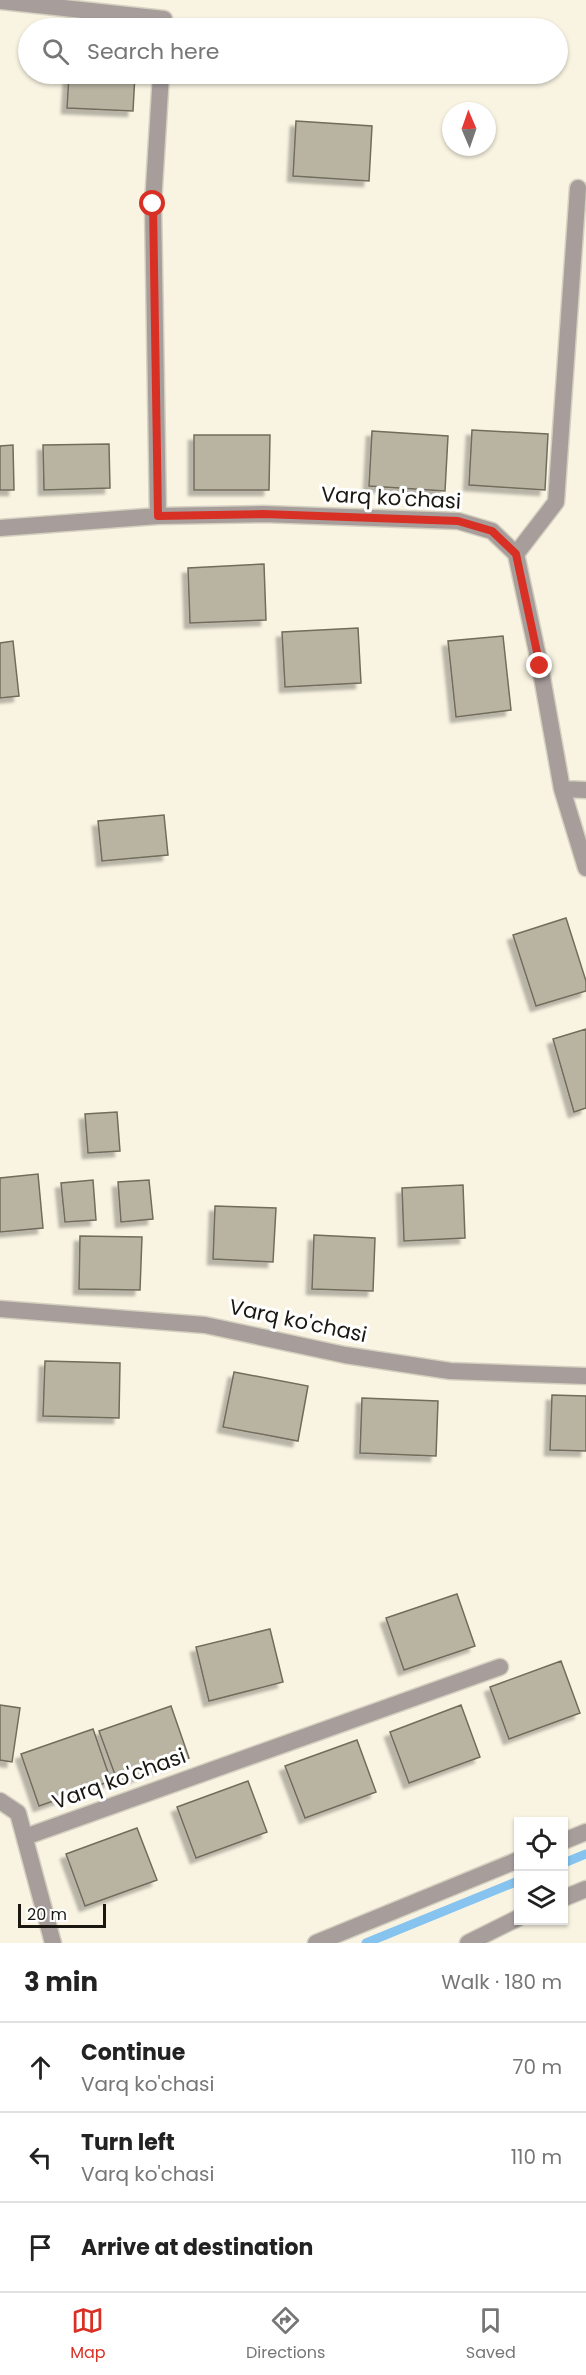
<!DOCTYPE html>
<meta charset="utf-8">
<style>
:root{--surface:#fff;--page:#f2f2f2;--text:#222;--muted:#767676;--line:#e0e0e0;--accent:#d93025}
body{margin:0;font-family:Poppins,sans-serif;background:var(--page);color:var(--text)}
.controls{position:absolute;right:18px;bottom:18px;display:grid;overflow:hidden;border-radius:0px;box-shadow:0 2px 4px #0004}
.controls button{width:54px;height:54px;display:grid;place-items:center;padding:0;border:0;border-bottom:2px solid var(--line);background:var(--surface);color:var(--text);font:30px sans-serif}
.compass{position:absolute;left:442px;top:102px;width:54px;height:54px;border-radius:50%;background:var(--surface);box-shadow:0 2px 4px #0004;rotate:358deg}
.scale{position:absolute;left:18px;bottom:15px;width:88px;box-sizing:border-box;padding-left:6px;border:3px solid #191710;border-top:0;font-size:16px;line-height:21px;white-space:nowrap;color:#191710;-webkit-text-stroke:4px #fff;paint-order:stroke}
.stop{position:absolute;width:18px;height:18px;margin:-14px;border:4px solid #d93025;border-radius:50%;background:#fff}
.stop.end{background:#d93025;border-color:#fff;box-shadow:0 2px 6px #0008}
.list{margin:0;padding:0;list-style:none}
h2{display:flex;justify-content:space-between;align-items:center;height:78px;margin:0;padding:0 24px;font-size:26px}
h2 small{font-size:20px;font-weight:400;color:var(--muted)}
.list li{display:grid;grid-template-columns:39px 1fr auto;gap:18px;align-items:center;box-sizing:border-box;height:90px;padding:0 24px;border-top:2px solid var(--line)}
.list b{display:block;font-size:22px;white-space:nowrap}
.list p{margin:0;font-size:20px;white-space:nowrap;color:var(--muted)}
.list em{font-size:20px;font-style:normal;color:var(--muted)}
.icon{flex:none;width:33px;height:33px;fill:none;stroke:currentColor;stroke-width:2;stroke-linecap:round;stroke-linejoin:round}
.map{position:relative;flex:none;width:586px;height:1943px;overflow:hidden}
.search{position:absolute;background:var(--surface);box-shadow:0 2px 4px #0004;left:18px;right:18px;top:18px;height:66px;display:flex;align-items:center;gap:15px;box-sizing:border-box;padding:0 21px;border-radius:33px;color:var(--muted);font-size:22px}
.sheet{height:348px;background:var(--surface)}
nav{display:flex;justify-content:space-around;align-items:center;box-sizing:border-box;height:84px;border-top:2px solid var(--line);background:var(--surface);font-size:16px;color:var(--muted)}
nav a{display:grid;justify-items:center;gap:3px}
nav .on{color:var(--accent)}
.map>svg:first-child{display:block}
</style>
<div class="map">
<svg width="586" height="1943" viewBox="0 0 586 1943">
<defs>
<filter id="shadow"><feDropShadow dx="-5.5" dy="5.5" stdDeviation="1.5" flood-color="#0004"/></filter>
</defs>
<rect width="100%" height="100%" fill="#f9f4e2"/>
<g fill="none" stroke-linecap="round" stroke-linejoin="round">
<path stroke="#86c3ef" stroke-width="9" d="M 564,1863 L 586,1854
M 366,1943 L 518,1881"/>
</g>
<path fill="#b9b4a2" stroke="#716c5c" stroke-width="1.5" filter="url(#shadow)" d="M 69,74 L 135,74 L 133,111 L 67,108 Z
M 296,121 L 372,126 L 369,181 L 293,176 Z
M 472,430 L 548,434 L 545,490 L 469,485 Z
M 372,431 L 448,436 L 445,491 L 369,486 Z
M 194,435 L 270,435 L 269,490 L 194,490 Z
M 109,444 L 110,488 L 44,490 L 43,445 Z
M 13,445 L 14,490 L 0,490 L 0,446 Z
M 264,564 L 266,620 L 190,623 L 188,568 Z
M 358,628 L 361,683 L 285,687 L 282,632 Z
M 503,636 L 511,710 L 456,717 L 448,641 Z
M 13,641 L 19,696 L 0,698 L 0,643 Z
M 164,815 L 168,855 L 102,861 L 98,821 Z
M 566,918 L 586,981 L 586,991 L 536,1006 L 513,935 Z
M 586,1029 L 586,1108 L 574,1112 L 553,1039 Z
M 117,1112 L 120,1151 L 88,1153 L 85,1114 Z
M 38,1174 L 43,1228 L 0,1232 L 0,1178 Z
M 93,1180 L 96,1220 L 65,1222 L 61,1183 Z
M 149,1180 L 153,1219 L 121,1222 L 118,1182 Z
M 463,1185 L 465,1238 L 404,1241 L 402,1188 Z
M 215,1206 L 276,1208 L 273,1262 L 213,1259 Z
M 314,1235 L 375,1238 L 373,1291 L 312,1289 Z
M 80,1236 L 142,1237 L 140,1290 L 79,1289 Z
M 45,1361 L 120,1363 L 119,1418 L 43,1416 Z
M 234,1372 L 308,1386 L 298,1441 L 223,1427 Z
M 552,1395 L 586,1396 L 586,1451 L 550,1450 Z
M 362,1398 L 438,1401 L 436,1456 L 360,1453 Z
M 457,1594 L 475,1646 L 404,1670 L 386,1618 Z
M 270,1629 L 283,1682 L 209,1701 L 196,1647 Z
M 561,1661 L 580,1713 L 509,1739 L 490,1687 Z
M 0,1705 L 20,1708 L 12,1762 L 0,1760 Z
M 461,1705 L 480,1757 L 409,1783 L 390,1732 Z
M 171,1706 L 189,1758 L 118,1783 L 99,1731 Z
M 93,1729 L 111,1781 L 39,1806 L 21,1754 Z
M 357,1740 L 376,1792 L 305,1818 L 285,1766 Z
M 248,1781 L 267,1832 L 196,1858 L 177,1807 Z
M 137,1828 L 157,1880 L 85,1906 L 66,1854 Z"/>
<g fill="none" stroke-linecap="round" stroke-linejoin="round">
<g stroke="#d5d1c0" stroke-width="19">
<path id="service" d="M 564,1898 L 586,1889
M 468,1943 L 518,1918"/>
</g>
<g stroke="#d5d1c0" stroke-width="19">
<path id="minor" d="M 0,1 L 164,19 L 163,28
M 158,516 L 153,204 L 161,74
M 0,528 L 158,516 L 263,514 L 458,521 L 492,531 L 516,554 L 540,666 L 562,789 L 586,790
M 516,554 L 556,502 L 578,188
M 562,789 L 586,868
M 0,1309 L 205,1325 L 345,1355 L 450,1371 L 586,1376
M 0,1801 L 18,1813 L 53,1943
M 25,1837 L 500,1667
M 564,1841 L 586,1832
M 316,1943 L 518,1860"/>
</g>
<use href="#service" stroke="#a79e9c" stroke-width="16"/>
<use href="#minor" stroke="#a79e9c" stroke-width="16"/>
</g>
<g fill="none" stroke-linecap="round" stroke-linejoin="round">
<path stroke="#d93025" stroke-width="8" d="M 153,204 L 158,516 L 263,514 L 458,521 L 492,531 L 516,554 L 540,666"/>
</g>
<g text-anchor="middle" stroke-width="6" stroke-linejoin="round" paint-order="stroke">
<g font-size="21" fill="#191710" stroke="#fff">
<text transform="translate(391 498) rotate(3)" y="7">Varq ko'chasi</text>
<text transform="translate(298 1321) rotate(12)" y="7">Varq ko'chasi</text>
<text transform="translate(119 1779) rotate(-20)" y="7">Varq ko'chasi</text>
</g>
</g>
</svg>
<div class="controls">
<button><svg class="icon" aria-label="locate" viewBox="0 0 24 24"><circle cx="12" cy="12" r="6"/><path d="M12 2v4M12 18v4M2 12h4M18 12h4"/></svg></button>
<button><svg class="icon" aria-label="layers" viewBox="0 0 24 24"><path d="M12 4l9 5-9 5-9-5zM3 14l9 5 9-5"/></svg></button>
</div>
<svg class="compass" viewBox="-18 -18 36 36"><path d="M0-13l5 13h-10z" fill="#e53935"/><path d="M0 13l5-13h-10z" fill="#767676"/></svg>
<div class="scale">20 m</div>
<div class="stop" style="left:153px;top:204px"></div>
<div class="stop end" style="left:540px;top:666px"></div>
<div class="search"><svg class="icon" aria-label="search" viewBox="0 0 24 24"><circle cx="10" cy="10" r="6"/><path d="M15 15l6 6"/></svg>Search here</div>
</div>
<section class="sheet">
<h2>3 min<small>Walk · 180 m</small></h2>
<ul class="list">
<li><svg class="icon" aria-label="ahead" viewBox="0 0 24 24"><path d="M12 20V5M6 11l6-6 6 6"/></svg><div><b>Continue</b><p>Varq ko'chasi</p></div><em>70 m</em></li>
<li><svg class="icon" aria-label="left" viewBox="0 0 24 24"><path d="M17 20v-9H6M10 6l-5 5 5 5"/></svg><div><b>Turn left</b><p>Varq ko'chasi</p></div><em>110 m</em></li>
<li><svg class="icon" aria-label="arrive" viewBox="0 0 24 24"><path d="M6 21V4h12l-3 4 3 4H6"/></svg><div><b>Arrive at destination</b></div></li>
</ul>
</section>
<nav>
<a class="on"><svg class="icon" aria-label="map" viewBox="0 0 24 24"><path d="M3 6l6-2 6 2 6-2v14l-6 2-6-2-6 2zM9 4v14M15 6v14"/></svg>Map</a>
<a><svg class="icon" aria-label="directions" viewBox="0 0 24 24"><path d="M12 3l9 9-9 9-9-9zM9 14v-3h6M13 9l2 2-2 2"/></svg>Directions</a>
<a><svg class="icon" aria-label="saved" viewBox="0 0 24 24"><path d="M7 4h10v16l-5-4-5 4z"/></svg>Saved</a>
</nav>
